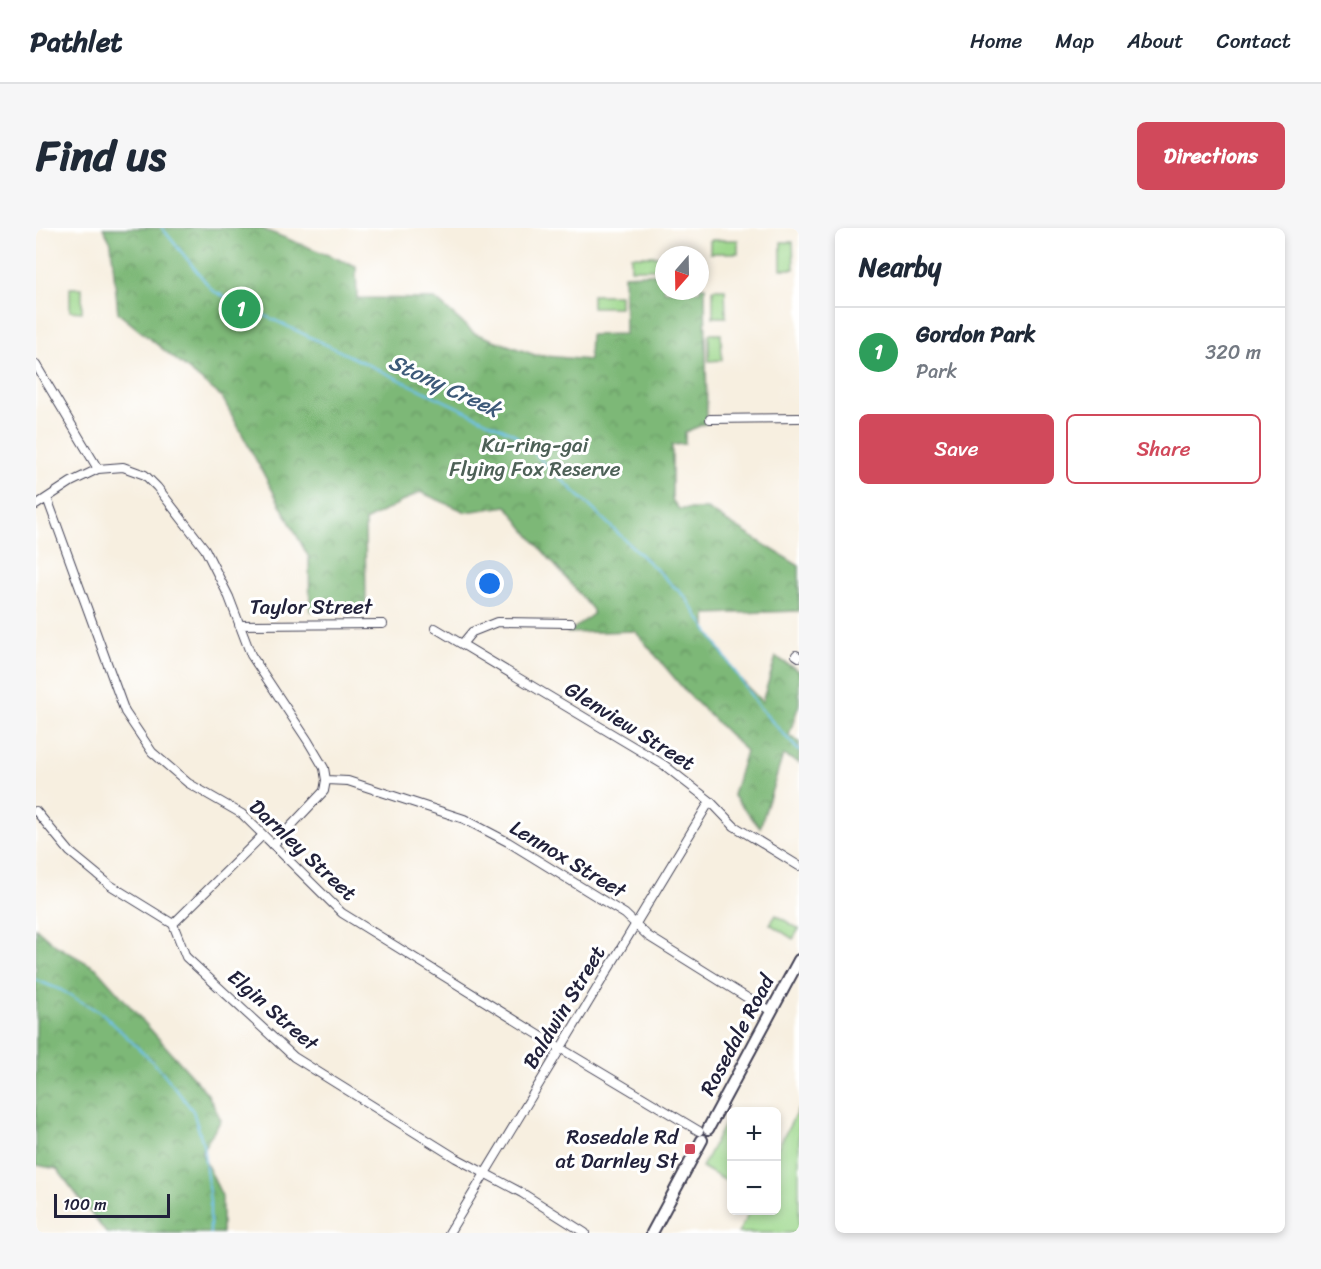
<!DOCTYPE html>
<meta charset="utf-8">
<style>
:root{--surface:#fff;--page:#f6f6f7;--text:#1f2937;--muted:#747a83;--line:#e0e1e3;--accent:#d1495b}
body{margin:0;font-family:Sriracha,sans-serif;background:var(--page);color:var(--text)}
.controls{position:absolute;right:18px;bottom:18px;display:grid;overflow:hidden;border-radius:9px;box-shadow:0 3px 9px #0003}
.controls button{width:54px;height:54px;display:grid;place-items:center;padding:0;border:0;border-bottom:2px solid var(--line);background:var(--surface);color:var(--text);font:30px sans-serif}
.compass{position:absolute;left:619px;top:18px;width:54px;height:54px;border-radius:50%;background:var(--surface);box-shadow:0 3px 9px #0003;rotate:200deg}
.scale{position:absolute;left:18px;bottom:15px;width:116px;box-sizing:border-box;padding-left:6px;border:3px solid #22223b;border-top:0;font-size:16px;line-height:21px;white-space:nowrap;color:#22223b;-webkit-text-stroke:4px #fff;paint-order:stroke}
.you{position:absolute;left:454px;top:356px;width:21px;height:21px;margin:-15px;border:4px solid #fff;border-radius:50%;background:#1a73e8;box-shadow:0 0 0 9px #1a73e833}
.badge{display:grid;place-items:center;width:39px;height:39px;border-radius:50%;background:var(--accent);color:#fff;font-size:20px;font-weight:700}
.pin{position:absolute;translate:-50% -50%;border:3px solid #fff;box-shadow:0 2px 6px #0006}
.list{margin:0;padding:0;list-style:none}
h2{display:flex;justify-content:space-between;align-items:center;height:78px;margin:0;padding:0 24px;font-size:26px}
h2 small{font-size:20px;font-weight:400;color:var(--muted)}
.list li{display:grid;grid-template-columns:39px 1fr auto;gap:18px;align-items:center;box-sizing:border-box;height:90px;padding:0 24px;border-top:2px solid var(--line)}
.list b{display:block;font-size:22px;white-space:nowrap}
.list p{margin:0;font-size:20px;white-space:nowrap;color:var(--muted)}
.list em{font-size:20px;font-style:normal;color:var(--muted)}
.actions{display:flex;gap:12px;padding:18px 24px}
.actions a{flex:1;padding:14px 0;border:2px solid var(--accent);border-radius:9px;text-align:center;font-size:21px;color:var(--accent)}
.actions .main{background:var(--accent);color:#fff}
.map{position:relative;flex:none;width:763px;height:1005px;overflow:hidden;border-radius:9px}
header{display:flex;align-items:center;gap:36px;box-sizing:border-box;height:84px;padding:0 30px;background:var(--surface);border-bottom:2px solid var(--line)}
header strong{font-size:28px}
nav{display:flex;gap:33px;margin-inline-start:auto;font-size:21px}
.intro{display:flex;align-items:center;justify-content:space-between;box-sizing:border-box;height:144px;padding:0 36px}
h1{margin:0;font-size:42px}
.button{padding:15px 27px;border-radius:9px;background:var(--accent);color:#fff;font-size:21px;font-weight:700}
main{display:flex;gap:36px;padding:0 36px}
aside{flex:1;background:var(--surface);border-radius:9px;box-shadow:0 3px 9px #0003}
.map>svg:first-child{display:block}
</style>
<header>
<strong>Pathlet</strong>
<nav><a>Home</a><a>Map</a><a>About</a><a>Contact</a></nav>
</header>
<div class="intro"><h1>Find us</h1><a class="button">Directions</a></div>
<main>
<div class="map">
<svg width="763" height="1005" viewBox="0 0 763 1005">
<defs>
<pattern id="forest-crowns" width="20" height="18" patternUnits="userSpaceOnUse" patternTransform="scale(1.5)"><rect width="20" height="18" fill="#7db877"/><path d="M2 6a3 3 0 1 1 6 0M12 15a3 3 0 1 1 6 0" fill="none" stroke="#669563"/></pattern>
</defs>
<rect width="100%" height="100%" fill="#fff"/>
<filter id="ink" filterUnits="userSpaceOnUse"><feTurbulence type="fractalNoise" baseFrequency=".0167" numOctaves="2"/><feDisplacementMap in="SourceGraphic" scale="12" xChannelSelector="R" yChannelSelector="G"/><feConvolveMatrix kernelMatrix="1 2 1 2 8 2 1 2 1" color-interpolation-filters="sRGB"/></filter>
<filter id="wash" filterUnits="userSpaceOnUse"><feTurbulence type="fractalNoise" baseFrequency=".008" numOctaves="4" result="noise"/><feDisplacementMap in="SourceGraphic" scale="24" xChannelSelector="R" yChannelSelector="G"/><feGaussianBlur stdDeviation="1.35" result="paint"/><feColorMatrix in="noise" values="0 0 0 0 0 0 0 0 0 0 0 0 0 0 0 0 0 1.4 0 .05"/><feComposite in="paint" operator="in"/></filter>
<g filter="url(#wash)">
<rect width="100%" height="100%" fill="#f7efe0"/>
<path fill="#9cd78b" stroke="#5f7c63" stroke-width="1.5" d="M 674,12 L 702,12 L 702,25 L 674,25 Z
M 745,14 L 757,14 L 758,41 L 745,41 Z
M 595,28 L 623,28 L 623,41 L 595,41 Z
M 34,60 L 46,60 L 46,84 L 34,83 Z
M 677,61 L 689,61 L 690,89 L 677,89 Z
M 556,67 L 584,67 L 584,79 L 556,79 Z
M 673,106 L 685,106 L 686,132 L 673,133 Z
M 740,687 L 763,701 L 757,711 L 734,696 Z
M 763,880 L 763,1005 L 702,1005 L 714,983 L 740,982 L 741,921 Z
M 688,897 L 695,901 L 695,956 L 666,939 Z"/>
<path fill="url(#forest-crowns)" stroke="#506d59" stroke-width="1.5" d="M 67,0 L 224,0 L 320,38 L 321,70 L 399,71 L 438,105 L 499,127 L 553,132 L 554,107 L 589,106 L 588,47 L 628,45 L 628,63 L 664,63 L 664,59 L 669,59 L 671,195 L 649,204 L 649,216 L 636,217 L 636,272 L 643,281 L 671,281 L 763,338 L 763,383 L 670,386 L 670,401 L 704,451 L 726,474 L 740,429 L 763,443 L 763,476 L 753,508 L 763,514 L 763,535 L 747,527 L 724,600 L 697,567 L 710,523 L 651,465 L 599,403 L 532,405 L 557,386 L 557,382 L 489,302 L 471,278 L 430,284 L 384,264 L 329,293 L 330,382 L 274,383 L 273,330 L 186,169 L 82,85 L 75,15 Z
M 0,700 L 19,717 L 60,740 L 171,865 L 185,892 L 165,924 L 186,968 L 186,1005 L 70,1005 L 21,941 L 0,937 Z"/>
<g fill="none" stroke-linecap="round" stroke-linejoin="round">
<path stroke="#70c2eb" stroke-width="2" d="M 126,0 L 177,63 L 478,206 L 649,369 L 722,478 L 763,523
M 0,752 L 25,762 L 67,786 L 124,841 L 157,883 L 167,916 L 174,974 L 174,1005"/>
</g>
</g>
<g filter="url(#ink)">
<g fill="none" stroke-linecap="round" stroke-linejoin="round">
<g stroke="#424154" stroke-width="10">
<path id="street" d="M 0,137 L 62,241 L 87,239 L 109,247 L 121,259 L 169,321 L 193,369 L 215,427 L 272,513 L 288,540 L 290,552 L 288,563 L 237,617
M 674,191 L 763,190
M 11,270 L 89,484 L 116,524 L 152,555 L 206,586 L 306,685 L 524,820 L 663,903
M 0,277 L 35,254 L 62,241
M 203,397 L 347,396
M 399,400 L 628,537 L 674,573 L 698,598 L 763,638
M 426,416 L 436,404 L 461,394 L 535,395
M 760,427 L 763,429
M 290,552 L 312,553 L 428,591 L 472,614 L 589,686 L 612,708 L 713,771 L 736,783
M 0,583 L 34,624 L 74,657 L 137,696 L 150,729 L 258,829 L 420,930 L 486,965 L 549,1005
M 137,696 L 227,607
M 413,1005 L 674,573"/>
</g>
<g stroke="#424154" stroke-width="14">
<path id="secondary" d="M 672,901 L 763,732
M 616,1005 L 666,912"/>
</g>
<use href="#street" stroke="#fff" stroke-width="8"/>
<use href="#secondary" stroke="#fff" stroke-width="10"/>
</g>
</g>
<rect fill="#d1495b" stroke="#fff" stroke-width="2" x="648" y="915" width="12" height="12" rx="3"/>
<g text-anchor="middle" stroke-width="6" stroke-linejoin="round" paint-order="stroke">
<g font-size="21" fill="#4d6157" stroke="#fff">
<text x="499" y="224">Ku-ring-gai<tspan x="499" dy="24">Flying Fox Reserve</tspan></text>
</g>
<g font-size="21" fill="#22223b" stroke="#fff">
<text x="275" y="386">Taylor Street</text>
<text transform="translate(594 498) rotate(32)" y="7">Glenview Street</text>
<text transform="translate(267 622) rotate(43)" y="7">Darnley Street</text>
<text transform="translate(532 631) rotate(31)" y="7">Lennox Street</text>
<text transform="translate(528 779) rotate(-59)" y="7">Baldwin Street</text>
<text transform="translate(237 782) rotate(41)" y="7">Elgin Street</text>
<text transform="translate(701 807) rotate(-62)" y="7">Rosedale Road</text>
</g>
<g font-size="21" fill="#22223b" stroke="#fff" text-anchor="end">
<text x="642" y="916">Rosedale Rd<tspan x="642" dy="24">at Darnley St</tspan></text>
</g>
<g font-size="22" font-style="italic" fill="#3d5a79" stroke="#fff">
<text transform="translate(409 157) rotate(25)" y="8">Stony Creek</text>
</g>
</g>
</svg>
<div class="controls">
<button>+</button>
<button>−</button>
</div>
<svg class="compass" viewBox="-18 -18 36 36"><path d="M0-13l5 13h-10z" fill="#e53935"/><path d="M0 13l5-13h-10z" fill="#747a83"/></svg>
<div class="scale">100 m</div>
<div class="you"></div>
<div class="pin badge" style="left:205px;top:81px;background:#2e9e5b">1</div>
</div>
<aside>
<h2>Nearby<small></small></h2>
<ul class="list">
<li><span class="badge" style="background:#2e9e5b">1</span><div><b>Gordon Park</b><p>Park</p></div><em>320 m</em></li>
</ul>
<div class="actions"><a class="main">Save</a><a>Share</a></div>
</aside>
</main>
